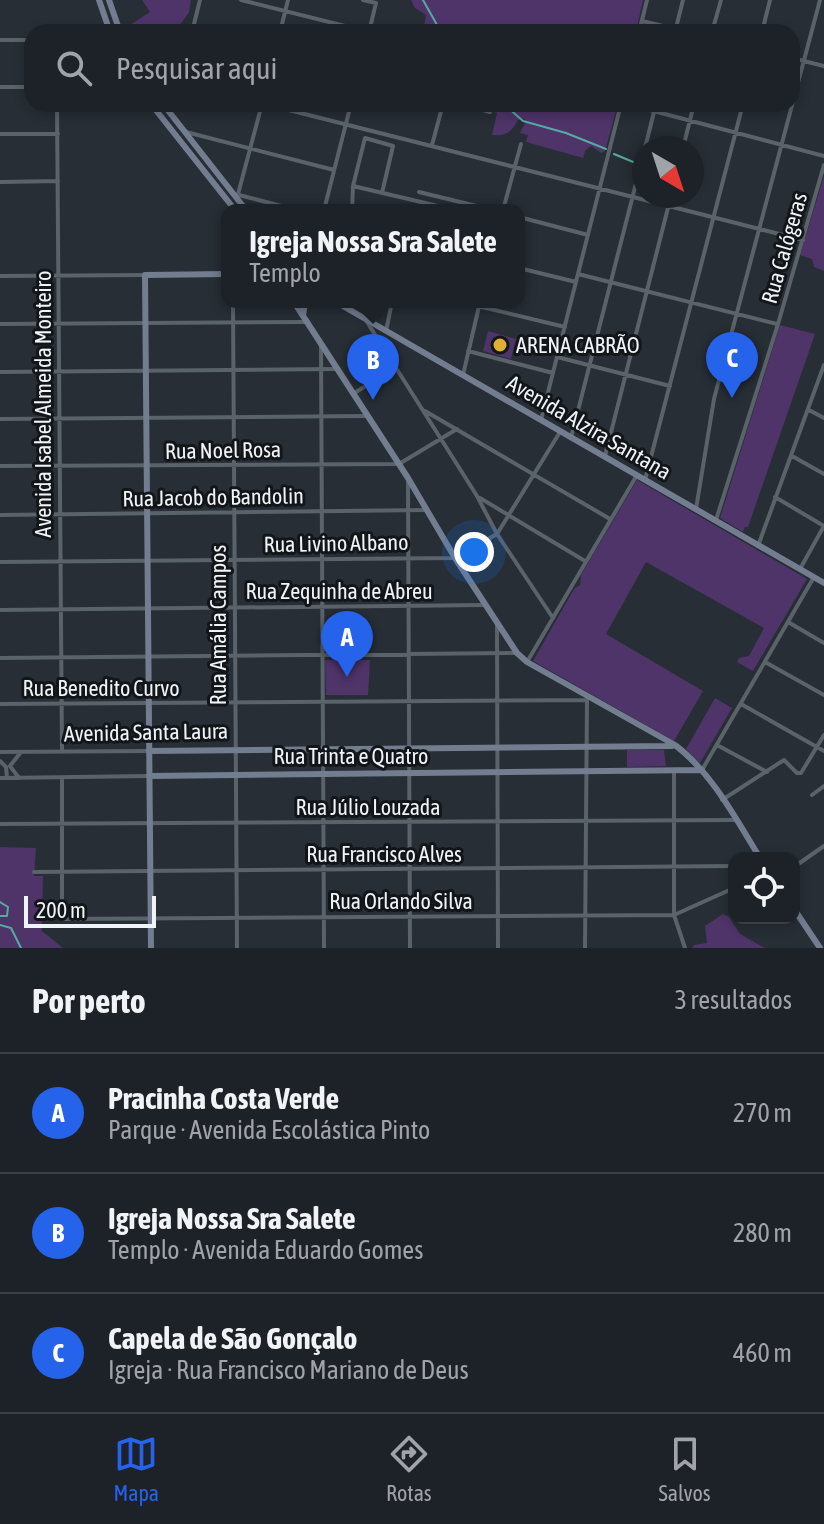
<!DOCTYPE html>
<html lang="pt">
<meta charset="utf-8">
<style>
:root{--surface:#1d2228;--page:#252a30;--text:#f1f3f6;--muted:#a0a4a8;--line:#3b3f45;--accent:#2563eb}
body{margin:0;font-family:"Asap Condensed",sans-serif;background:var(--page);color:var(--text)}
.controls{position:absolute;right:24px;bottom:24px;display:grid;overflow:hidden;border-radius:16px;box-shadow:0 4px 12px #0003}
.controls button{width:72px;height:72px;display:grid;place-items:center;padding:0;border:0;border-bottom:2px solid var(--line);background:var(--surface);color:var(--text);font:40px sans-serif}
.compass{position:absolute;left:632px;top:136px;width:72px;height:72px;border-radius:50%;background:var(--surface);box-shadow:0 4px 12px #0003;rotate:141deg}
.scale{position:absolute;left:24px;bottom:20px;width:132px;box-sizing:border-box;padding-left:8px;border:4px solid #eff4f9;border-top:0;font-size:22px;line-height:28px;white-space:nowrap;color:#eff4f9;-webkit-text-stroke:6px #131619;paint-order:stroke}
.you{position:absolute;left:474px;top:552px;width:28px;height:28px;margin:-20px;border:6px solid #fff;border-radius:50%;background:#1a73e8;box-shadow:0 0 0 12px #1a73e833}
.badge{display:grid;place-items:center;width:52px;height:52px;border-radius:50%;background:var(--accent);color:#fff;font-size:26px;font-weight:700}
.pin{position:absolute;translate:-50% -66px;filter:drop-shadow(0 2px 4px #0008)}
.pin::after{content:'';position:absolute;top:42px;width:28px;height:24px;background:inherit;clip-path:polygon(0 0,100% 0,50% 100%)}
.popup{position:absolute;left:221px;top:204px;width:304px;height:104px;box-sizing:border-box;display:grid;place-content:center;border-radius:16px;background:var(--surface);filter:drop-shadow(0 2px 6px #0005);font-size:26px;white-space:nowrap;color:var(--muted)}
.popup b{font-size:30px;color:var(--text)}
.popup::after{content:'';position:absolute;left:50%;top:100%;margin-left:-16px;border:16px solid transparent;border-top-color:var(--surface)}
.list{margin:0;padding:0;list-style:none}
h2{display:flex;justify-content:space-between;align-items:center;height:104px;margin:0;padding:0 32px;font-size:34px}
h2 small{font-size:26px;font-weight:400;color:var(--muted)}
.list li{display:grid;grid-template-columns:52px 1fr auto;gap:24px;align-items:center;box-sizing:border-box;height:120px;padding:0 32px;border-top:2px solid var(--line)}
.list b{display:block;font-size:30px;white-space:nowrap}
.list p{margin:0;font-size:26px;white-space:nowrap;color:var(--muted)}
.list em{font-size:26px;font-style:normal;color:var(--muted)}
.icon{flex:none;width:44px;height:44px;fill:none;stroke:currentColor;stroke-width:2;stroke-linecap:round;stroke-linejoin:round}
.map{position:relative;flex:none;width:824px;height:948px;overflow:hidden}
.search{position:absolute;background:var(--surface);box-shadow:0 4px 12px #0003;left:24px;right:24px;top:24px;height:88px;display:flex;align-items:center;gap:20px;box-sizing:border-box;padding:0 28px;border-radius:24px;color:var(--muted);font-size:30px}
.sheet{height:464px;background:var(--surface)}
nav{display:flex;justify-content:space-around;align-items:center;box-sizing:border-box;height:112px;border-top:2px solid var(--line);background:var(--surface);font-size:22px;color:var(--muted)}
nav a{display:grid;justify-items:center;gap:4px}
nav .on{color:var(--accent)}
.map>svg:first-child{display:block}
</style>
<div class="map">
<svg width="824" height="948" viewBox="0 0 824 948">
<rect width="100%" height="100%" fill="#272e35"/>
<path fill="#4f346a" d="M 142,0 L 191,0 L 189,12 L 180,25 L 184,32 L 123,32 L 122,30 L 150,12 Z
M 411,0 L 643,0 L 636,32 L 423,32 L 426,15 L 415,8 Z
M 469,104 L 618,104 L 605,151 L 601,153 L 591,146 L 585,151 L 583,158 L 526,142 L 528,135 L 520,133 L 525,123 L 524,119 L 518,120 C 511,133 506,136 492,135 L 497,113 Z
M 824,176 L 824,271 L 814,267 L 812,259 L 800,255 Z
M 780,325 L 815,334 L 748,527 L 745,527 L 743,532 L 720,518 Z
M 488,331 L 516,339 L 511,359 L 483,351 Z
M 637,480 L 807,579 L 753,671 L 737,662 L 739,658 L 749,656 L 764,628 L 646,562 L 606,634 L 703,691 L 674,741 L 533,661 L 574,589 L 580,585 L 581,575 Z
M 325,660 L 370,660 L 368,695 L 326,695 Z
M 715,698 L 732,708 L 700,763 L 686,749 Z
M 627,750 L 664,750 L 666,766 L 627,767 Z
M 0,847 L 36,848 L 34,876 L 43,876 L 42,931 L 63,948 L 147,948 L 0,948 Z
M 723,914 L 729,917 L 740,934 L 765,948 L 692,948 L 694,945 L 707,943 L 705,926 Z"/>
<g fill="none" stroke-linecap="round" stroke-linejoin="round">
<path stroke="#55aba2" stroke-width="2" d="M 423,0 L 441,32
M 504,104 L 523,121 L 566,133 L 606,149
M 614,154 L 638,164
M 0,902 L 8,907 L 7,916 L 0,916
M 0,925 L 11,928 L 21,948"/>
<path stroke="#5a636a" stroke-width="4" d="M 241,0 L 369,32
M 363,0 L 376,3 L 369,32
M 642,21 L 688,32
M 192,32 L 200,0
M 280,32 L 288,0
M 639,32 L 647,0
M 675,32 L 683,0
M 712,32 L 721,0
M 762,32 L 770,0
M 0,40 L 32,40
M 792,58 L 824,66
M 0,87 L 32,87
M 57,104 L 62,751
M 265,104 L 803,240
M 461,104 L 490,112
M 627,104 L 824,156
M 186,132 L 334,170
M 0,134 L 58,134
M 432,145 L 443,104
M 645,148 L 656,104
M 683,148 L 694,104
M 0,182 L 58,181
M 353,186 L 455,210
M 419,192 L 493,210
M 239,195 L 297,210
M 237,198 L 262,104
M 324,210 L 351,104
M 352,210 L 353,186 L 365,138 L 393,146 L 382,193
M 503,210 L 521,144
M 519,217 L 588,235
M 519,268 L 576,282
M 578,274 L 777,324
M 0,276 L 145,275
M 233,302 L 237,948
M 461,302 L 565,327
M 367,322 L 477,496 L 497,534 L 553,618
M 0,324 L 306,322
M 386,331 L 392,302
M 321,346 L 324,948
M 468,351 L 553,373
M 557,357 L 670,386
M 0,372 L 337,369
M 463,375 L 480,302
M 353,394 L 395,367
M 809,410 L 824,418
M 425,411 L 610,519
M 0,419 L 366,416
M 541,420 L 621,104
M 571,438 L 644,152
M 605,456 L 671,196
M 792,456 L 824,474
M 0,466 L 399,464 L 457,429
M 645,480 L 743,104
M 408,481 L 410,948
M 775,497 L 824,526
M 480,498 L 585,561
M 696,509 L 714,399 L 820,0
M 0,515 L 426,510
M 716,520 L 778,324 L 824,165
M 758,546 L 824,365
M 0,562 L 455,558 L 497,534 L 560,432
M 800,569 L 824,526
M 0,610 L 485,605
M 788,622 L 824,643
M 497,623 L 498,948
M 0,658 L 517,653
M 527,662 L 637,475
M 765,662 L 824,695
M 0,704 L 587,700
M 741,704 L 824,751
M 717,745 L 767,772
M 0,752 L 149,751
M 0,761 L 6,767 L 7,778
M 702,770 L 814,577
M 674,772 L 674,915 L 685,948
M 0,778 L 149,776
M 19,778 L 10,766 L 21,752
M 62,778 L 62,919 L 674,915 L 734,888
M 812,795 L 824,786
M 722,800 L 784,760 L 797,773 L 801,773 L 824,735
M 0,824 L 735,820
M 794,867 L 824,846
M 34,872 L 734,866
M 585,948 L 587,700"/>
<path stroke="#737d90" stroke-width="6" d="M 99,0 L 110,32
M 109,0 L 120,32
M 151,104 L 235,210
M 163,104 L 246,210
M 294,302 L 408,478 L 455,558 L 517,653 L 527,662 L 675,745 C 712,773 736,819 760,858
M 336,302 L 824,583
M 303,316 L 305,302
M 149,751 L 672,746
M 149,776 L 702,770
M 794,909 L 820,948
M 151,948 L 145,275 L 227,274"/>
</g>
<circle fill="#deb133" stroke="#131619" stroke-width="3" cx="500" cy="345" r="8"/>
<g text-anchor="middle" stroke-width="6" stroke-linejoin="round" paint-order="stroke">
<g font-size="22" fill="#eff4f9" stroke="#131619">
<text transform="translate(784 248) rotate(-74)" y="8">Rua Calógeras</text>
<text transform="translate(43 404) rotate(-90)" y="8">Avenida Isabel Almeida Monteiro</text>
<text transform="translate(589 427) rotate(30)" y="8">Avenida Alzira Santana</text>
<text transform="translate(223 450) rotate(-1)" y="8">Rua Noel Rosa</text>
<text transform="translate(213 497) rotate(-1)" y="8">Rua Jacob do Bandolin</text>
<text transform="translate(336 543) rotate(-1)" y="8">Rua Livino Albano</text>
<text x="339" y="599">Rua Zequinha de Abreu</text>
<text transform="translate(218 625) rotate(-90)" y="8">Rua Amália Campos</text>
<text x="101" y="696">Rua Benedito Curvo</text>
<text transform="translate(146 732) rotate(-1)" y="8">Avenida Santa Laura</text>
<text x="351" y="764">Rua Trinta e Quatro</text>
<text x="368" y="815">Rua Júlio Louzada</text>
<text x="384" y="862">Rua Francisco Alves</text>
<text x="401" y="909">Rua Orlando Silva</text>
</g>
<g font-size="22" fill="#eff4f9" stroke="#131619" text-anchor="start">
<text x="516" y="353">ARENA CABRÃO</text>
</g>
</g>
</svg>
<div class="controls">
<button><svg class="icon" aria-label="locate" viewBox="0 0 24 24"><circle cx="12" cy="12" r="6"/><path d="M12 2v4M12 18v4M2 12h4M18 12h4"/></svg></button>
</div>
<svg class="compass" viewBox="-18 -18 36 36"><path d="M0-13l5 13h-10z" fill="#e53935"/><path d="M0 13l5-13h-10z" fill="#a0a4a8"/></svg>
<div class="scale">200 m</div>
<div class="you"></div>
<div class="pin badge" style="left:347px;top:677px">A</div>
<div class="pin badge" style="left:373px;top:400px">B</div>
<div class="popup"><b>Igreja Nossa Sra Salete</b>Templo</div>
<div class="pin badge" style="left:732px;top:398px">C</div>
<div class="search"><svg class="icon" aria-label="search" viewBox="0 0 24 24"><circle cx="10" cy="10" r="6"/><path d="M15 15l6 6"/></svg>Pesquisar aqui</div>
</div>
<section class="sheet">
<h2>Por perto<small>3 resultados</small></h2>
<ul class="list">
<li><span class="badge">A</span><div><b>Pracinha Costa Verde</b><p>Parque · Avenida Escolástica Pinto</p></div><em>270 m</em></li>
<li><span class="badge">B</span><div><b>Igreja Nossa Sra Salete</b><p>Templo · Avenida Eduardo Gomes</p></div><em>280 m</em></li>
<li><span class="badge">C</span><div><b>Capela de São Gonçalo</b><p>Igreja · Rua Francisco Mariano de Deus</p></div><em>460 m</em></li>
</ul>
</section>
<nav>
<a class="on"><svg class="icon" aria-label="map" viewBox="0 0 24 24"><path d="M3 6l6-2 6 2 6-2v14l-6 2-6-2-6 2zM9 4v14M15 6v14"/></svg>Mapa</a>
<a><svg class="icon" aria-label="directions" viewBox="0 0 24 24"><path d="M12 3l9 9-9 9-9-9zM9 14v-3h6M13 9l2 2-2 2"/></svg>Rotas</a>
<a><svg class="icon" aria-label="saved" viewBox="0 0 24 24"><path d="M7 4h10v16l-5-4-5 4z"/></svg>Salvos</a>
</nav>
